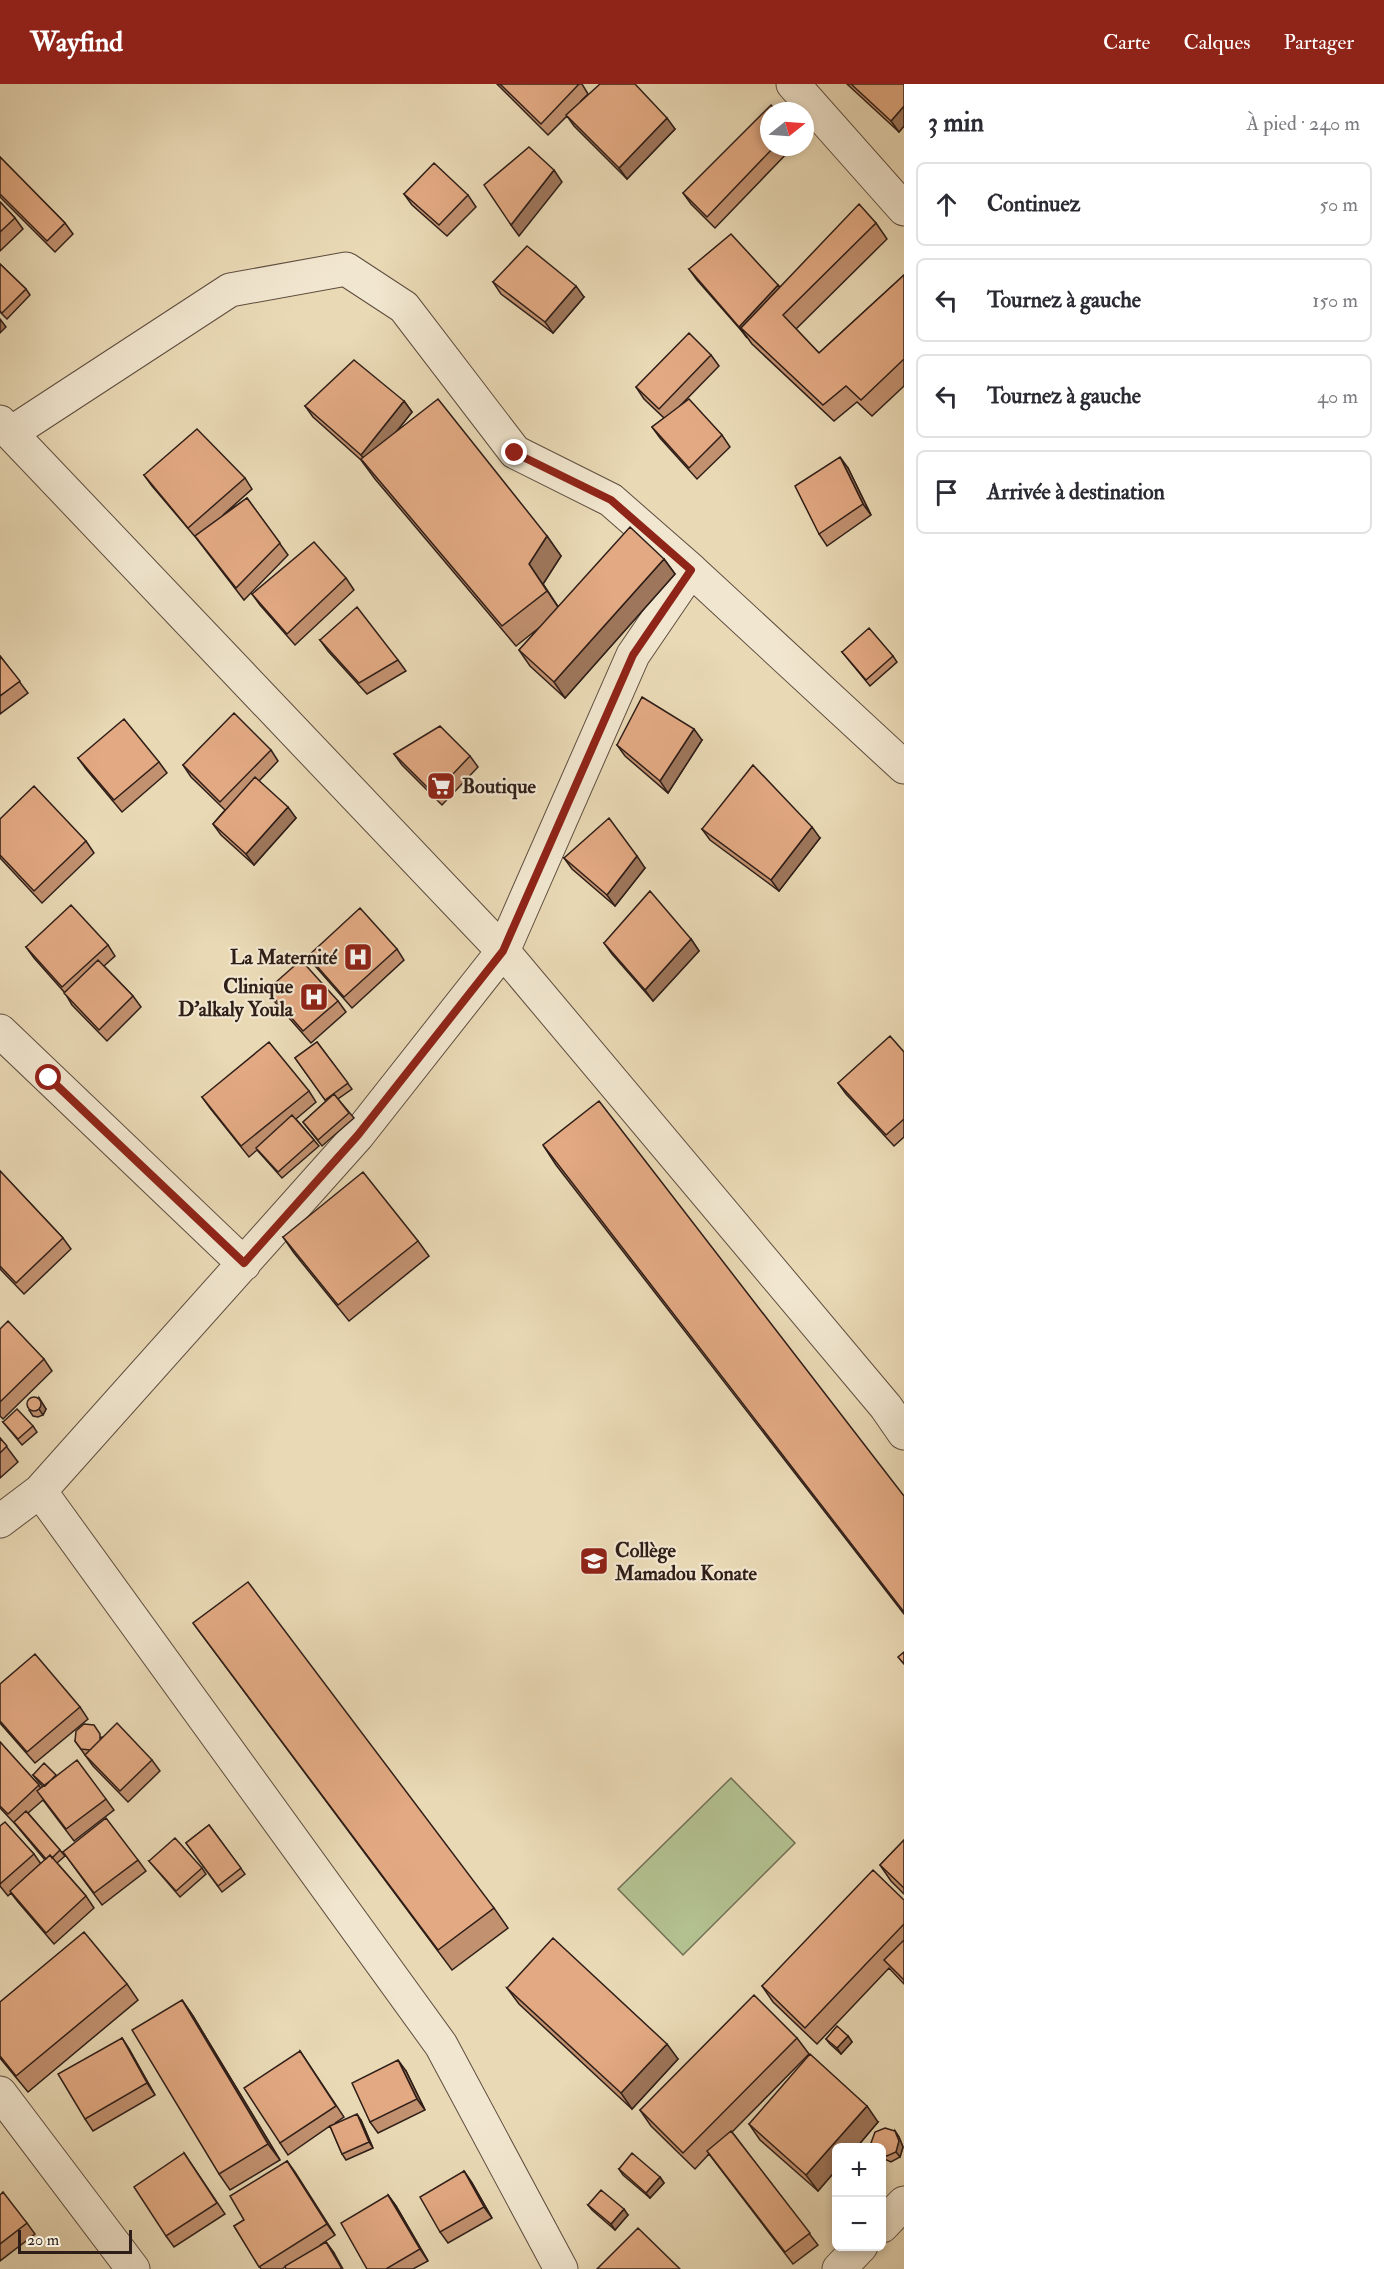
<!DOCTYPE html>
<html lang="fr">
<meta charset="utf-8">
<style>
:root{--surface:#fff;--page:#f2f2f3;--text:#2b2b33;--muted:#7c7c81;--line:#e1e1e2;--accent:#8f2418}
body{margin:0;font-family:"IM FELL Double Pica",serif;background:var(--page);color:var(--text)}
.controls{position:absolute;right:18px;bottom:18px;display:grid;overflow:hidden;border-radius:9px;box-shadow:0 3px 9px #0003}
.controls button{width:54px;height:54px;display:grid;place-items:center;padding:0;border:0;border-bottom:2px solid var(--line);background:var(--surface);color:var(--text);font:30px sans-serif}
.compass{position:absolute;left:760px;top:18px;width:54px;height:54px;border-radius:50%;background:var(--surface);box-shadow:0 3px 9px #0003;rotate:73deg}
.scale{position:absolute;left:18px;bottom:15px;width:114px;box-sizing:border-box;padding-left:6px;border:3px solid #2f1e18;border-top:0;font-size:16px;line-height:21px;white-space:nowrap;color:#2f1e18;-webkit-text-stroke:4px #f1e6cf;paint-order:stroke}
.stop{position:absolute;width:18px;height:18px;margin:-14px;border:4px solid #8f2418;border-radius:50%;background:#fff}
.stop.end{background:#8f2418;border-color:#fff;box-shadow:0 2px 6px #0008}
.list{margin:0;padding:0;list-style:none}
h2{display:flex;justify-content:space-between;align-items:center;height:78px;margin:0;padding:0 24px;font-size:26px}
h2 small{font-size:20px;font-weight:400;color:var(--muted)}
.list li{display:grid;grid-template-columns:39px 1fr auto;gap:18px;align-items:center;box-sizing:border-box;height:84px;margin:0 12px 12px;padding:0 12px;border:2px solid var(--line);border-radius:9px}
.list b{display:block;font-size:22px;white-space:nowrap}
.list em{font-size:20px;font-style:normal;color:var(--muted)}
.icon{flex:none;width:33px;height:33px;fill:none;stroke:currentColor;stroke-width:2;stroke-linecap:round;stroke-linejoin:round}
.map{position:relative;flex:none;width:904px;height:2185px;overflow:hidden}
header{display:flex;align-items:center;gap:36px;box-sizing:border-box;height:84px;padding:0 30px;background:var(--accent);color:#fff}
header strong{font-size:28px}
nav{display:flex;gap:33px;margin-inline-start:auto;font-size:21px}
main{display:flex}
aside{flex:1;background:var(--surface)}
.map>svg:first-child{display:block}
</style>
<header>
<strong>Wayfind</strong>
<nav><a>Carte</a><a>Calques</a><a>Partager</a></nav>
</header>
<main>
<div class="map">
<svg width="904" height="2185" viewBox="0 0 904 2185">
<rect width="100%" height="100%" fill="#e9d9b5"/>
<filter id="stains"><feTurbulence type="fractalNoise" baseFrequency=".00333" numOctaves="4"/><feColorMatrix values="0 0 0 0 .2 0 0 0 0 .09 0 0 0 0 .02 0 0 0 .5 -.17"/></filter>
<radialGradient id="worn" r=".72"><stop offset=".6" stop-color="#630" stop-opacity="0"/><stop offset="1" stop-color="#630" stop-opacity=".3"/></radialGradient>
<path fill="#b3c090" stroke="#716f54" stroke-width="1.5" d="M 731,1694 L 795,1759 L 683,1871 L 618,1805 Z"/>
<g fill="none" stroke-linecap="round" stroke-linejoin="round">
<g stroke="#5e4d3f" stroke-width="35">
<path id="minor" d="M 0,338 L 503,867 L 886,1323 L 904,1349
M 11,349 L 230,206 L 346,185 L 404,223 L 515,368 L 611,416 L 691,486 L 904,683
M 0,947 L 244,1180
M 40,1407 L 441,1961 L 561,2185
M 0,1437 L 40,1407 L 358,1051 L 503,867 L 633,571 L 691,486
M 0,2009 L 133,2185
M 882,2142 L 904,2119
M 839,2185 L 861,2162"/>
</g>
<g stroke="#5e4d3f" stroke-width="35">
<path id="tertiary" d="M 793,0 L 904,125"/>
</g>
<use href="#minor" stroke="#f1e6cf" stroke-width="33"/>
<use href="#tertiary" stroke="#f1e6cf" stroke-width="33"/>
</g>
<path fill="#c29170" stroke="#2f1e18" stroke-width="1.5" d="M 497,0 L 582,0 L 588,10 L 581,17 L 675,45 L 627,95 L 574,42 L 567,32 L 548,51 Z
M 847,0 L 904,0 L 904,42 L 899,48 Z
M 769,63 L 793,63 L 715,144 L 691,120 L 683,109 Z
M 0,73 L 65,139 L 73,150 L 55,168 L 0,113 Z
M 404,110 L 468,111 L 476,123 L 447,152 L 412,121 Z
M 0,118 L 15,134 L 23,145 L 0,167 Z
M 876,139 L 887,155 L 796,245 L 819,269 L 904,191 L 904,302 L 872,332 L 857,318 L 834,337 L 752,260 L 747,253 L 697,196 L 689,185 L 778,201 L 780,203 Z
M 0,180 L 26,205 L 30,211 L 7,235 L 0,228 Z
M 493,198 L 584,213 L 553,249 L 501,210 Z
M 711,271 L 719,282 L 680,322 L 722,351 L 730,363 L 697,395 L 660,354 L 652,343 L 664,334 L 644,315 L 636,303 Z
M 404,317 L 412,328 L 397,347 L 547,452 L 561,472 L 543,500 L 558,523 L 664,475 L 675,490 L 565,614 L 530,582 L 519,566 L 540,543 L 516,562 L 375,395 L 361,376 L 313,333 L 305,322 Z
M 848,384 L 871,431 L 827,462 L 819,450 Z
M 144,391 L 245,394 L 252,405 L 223,431 L 247,414 L 288,471 L 244,516 L 197,455 L 152,402 Z
M 346,494 L 354,506 L 295,561 L 260,521 L 252,510 Z
M 320,556 L 398,576 L 406,587 L 367,610 L 328,567 Z
M 842,568 L 893,572 L 897,578 L 870,602 Z
M 0,572 L 28,609 L 0,630 Z
M 702,656 L 668,709 L 625,672 L 617,661 Z
M 271,666 L 278,677 L 259,697 L 296,734 L 254,781 L 221,751 L 213,740 L 225,726 L 191,693 L 183,681 Z
M 394,670 L 470,672 L 478,683 L 442,721 L 402,681 Z
M 78,674 L 159,678 L 167,689 L 122,728 L 86,685 Z
M 0,735 L 86,757 L 94,769 L 42,819 L 0,774 Z
M 702,745 L 820,754 L 779,807 L 710,756 Z
M 564,774 L 645,784 L 615,822 L 572,785 Z
M 691,855 L 699,867 L 653,917 L 612,870 L 604,859 Z
M 108,861 L 115,872 L 104,882 L 133,912 L 141,923 L 107,957 L 72,921 L 65,909 L 34,874 L 26,863 Z
M 397,865 L 404,876 L 352,924 L 316,883 L 308,872 Z
M 267,906 L 338,917 L 346,928 L 311,959 L 275,918 Z
M 317,958 L 352,1005 L 338,1015 L 354,1034 L 322,1062 L 303,1038 L 326,1017 L 295,974 Z
M 904,968 L 904,1053 L 894,1062 L 846,1010 L 838,999 Z
M 309,1007 L 316,1018 L 296,1035 L 319,1062 L 282,1094 L 257,1066 L 249,1073 L 210,1024 L 202,1013 Z
M 543,1061 L 904,1412 L 904,1530 L 556,1081 Z
M 0,1087 L 63,1154 L 71,1165 L 24,1210 L 0,1185 Z
M 283,1153 L 418,1157 L 429,1172 L 349,1237 L 294,1169 Z
M 0,1245 L 44,1275 L 52,1287 L 3,1335 L 0,1332 Z
M 39,1314 L 46,1325 L 43,1331 L 38,1333 L 33,1332 L 29,1326 Z
M 3,1338 L 33,1342 L 37,1348 L 22,1361 Z
M 0,1354 L 18,1378 L 0,1394 Z
M 193,1539 L 494,1824 L 508,1844 L 452,1886 Z
M 0,1600 L 80,1623 L 88,1635 L 35,1679 L 0,1639 Z
M 103,1653 L 152,1676 L 160,1687 L 128,1718 L 93,1682 L 75,1657 Z
M 0,1658 L 41,1704 L 43,1703 L 37,1696 L 33,1691 L 57,1692 L 106,1715 L 114,1726 L 74,1757 L 43,1716 L 28,1729 L 65,1772 L 57,1779 L 86,1812 L 94,1824 L 54,1860 L 18,1818 L 11,1809 L 8,1812 L 0,1802 L 0,1742 L 34,1770 L 41,1780 L 45,1776 L 16,1741 L 0,1724 Z
M 209,1741 L 245,1790 L 222,1808 L 186,1759 Z
M 904,1756 L 904,1810 L 891,1797 L 880,1781 Z
M 63,1768 L 138,1776 L 146,1787 L 102,1821 Z
M 149,1777 L 202,1784 L 206,1790 L 180,1813 Z
M 904,1816 L 904,1900 L 889,1884 L 817,1960 L 773,1918 L 762,1902 Z
M 127,1900 L 138,1916 L 28,2008 L 0,1974 L 0,1918 Z
M 507,1904 L 678,1975 L 632,2025 L 519,1920 Z
M 182,1916 L 193,1932 L 280,2076 L 230,2106 L 219,2090 Z
M 848,1952 L 852,1958 L 841,1970 L 830,1960 L 826,1955 Z
M 122,1954 L 129,1965 L 155,2011 L 93,2047 L 85,2035 Z
M 797,1954 L 809,1970 L 732,2048 L 818,2161 L 793,2180 L 709,2070 L 695,2085 L 651,2042 L 640,2026 Z
M 300,1967 L 344,2033 L 335,2039 L 361,2036 L 373,2064 L 346,2076 L 342,2070 L 330,2042 L 288,2071 L 280,2059 Z
M 406,1987 L 425,2026 L 378,2049 L 370,2038 Z
M 878,2038 L 856,2064 L 837,2064 L 837,2085 L 818,2107 L 760,2056 L 749,2040 Z
M 895,2047 L 899,2053 L 903,2063 L 900,2073 L 891,2078 L 882,2074 L 882,2064 Z
M 184,2069 L 225,2130 L 174,2163 L 166,2152 Z
M 287,2077 L 335,2151 L 320,2161 L 326,2158 L 334,2169 L 285,2183 L 282,2185 L 261,2185 L 234,2142 L 244,2136 Z
M 619,2085 L 660,2093 L 664,2099 L 650,2114 L 623,2091 Z
M 464,2087 L 472,2099 L 492,2134 L 448,2159 L 440,2148 Z
M 0,2111 L 27,2139 L 35,2150 L 0,2177 Z
M 388,2111 L 396,2122 L 428,2177 L 413,2185 L 367,2185 Z
M 588,2121 L 628,2131 L 615,2146 L 592,2126 Z"/>
<path fill="#9e765b" stroke="#2f1e18" stroke-width="1.5" d="M 904,22 L 904,42 L 899,48 L 891,37 Z
M 667,34 L 675,45 L 627,95 L 619,84 Z
M 554,86 L 562,98 L 519,152 L 511,141 Z
M 778,201 L 786,212 L 741,244 L 747,254 L 739,243 Z
M 576,202 L 584,213 L 553,249 L 545,238 Z
M 0,235 L 6,243 L 0,249 Z
M 404,317 L 412,328 L 369,382 L 361,371 Z
M 840,373 L 848,384 L 871,431 L 863,420 Z
M 547,452 L 561,472 L 543,500 L 561,527 L 529,480 Z
M 664,475 L 675,490 L 565,614 L 554,598 Z
M 694,645 L 702,656 L 668,709 L 660,697 Z
M 288,723 L 296,734 L 254,781 L 246,770 Z
M 812,743 L 820,754 L 779,807 L 771,796 Z
M 637,772 L 645,784 L 615,822 L 607,811 Z
M 691,855 L 699,867 L 653,917 L 645,906 Z
M 39,1314 L 46,1325 L 43,1331 L 39,1325 Z
M 182,1916 L 193,1932 L 280,2076 L 268,2060 Z
M 848,1952 L 852,1958 L 841,1970 L 837,1964 Z
M 122,1954 L 129,1965 L 155,2011 L 147,1999 Z
M 667,1960 L 678,1975 L 632,2025 L 621,2009 Z
M 398,1976 L 406,1987 L 425,2026 L 417,2015 Z
M 867,2022 L 878,2038 L 856,2064 L 837,2064 L 837,2085 L 818,2107 L 806,2091 Z
M 357,2030 L 361,2036 L 373,2064 L 369,2058 Z
M 895,2047 L 899,2053 L 903,2063 L 900,2073 L 896,2068 Z
M 287,2077 L 295,2088 L 335,2151 L 327,2140 Z
M 464,2087 L 472,2099 L 492,2134 L 484,2123 Z
M 660,2093 L 664,2099 L 650,2114 L 646,2109 Z
M 388,2111 L 396,2122 L 428,2177 L 420,2165 Z
M 624,2125 L 628,2131 L 615,2146 L 611,2140 Z
M 326,2158 L 334,2169 L 343,2185 L 342,2185 Z"/>
<path fill="#e2a982" stroke="#2f1e18" stroke-width="1.5" d="M 500,0 L 579,0 L 541,40 Z
M 600,0 L 635,0 L 667,34 L 619,84 L 566,31 Z
M 851,0 L 904,0 L 904,22 L 891,37 Z
M 771,21 L 776,27 L 769,27 L 769,63 L 774,63 L 707,133 L 683,109 Z
M 529,63 L 554,86 L 511,141 L 484,101 Z
M 0,73 L 65,139 L 47,157 L 0,110 Z
M 434,79 L 468,111 L 439,141 L 404,110 Z
M 0,118 L 15,134 L 0,148 Z
M 859,120 L 876,139 L 783,231 L 819,269 L 904,191 L 904,275 L 861,316 L 846,302 L 823,321 L 741,244 Z
M 731,150 L 778,201 L 739,243 L 689,185 Z
M 527,162 L 576,202 L 545,238 L 493,198 Z
M 0,180 L 26,205 L 2,229 L 0,227 Z
M 689,249 L 711,271 L 659,325 L 636,303 Z
M 354,276 L 404,317 L 361,371 L 305,322 Z
M 438,315 L 547,452 L 529,480 L 547,507 L 502,542 L 361,375 Z
M 689,315 L 722,351 L 689,384 L 652,343 Z
M 197,345 L 245,394 L 188,444 L 144,391 Z
M 840,373 L 863,420 L 819,450 L 795,402 Z
M 247,414 L 280,459 L 236,504 L 195,452 Z
M 630,443 L 664,475 L 554,598 L 519,566 Z
M 314,458 L 346,494 L 287,550 L 252,510 Z
M 357,523 L 398,576 L 359,599 L 320,556 Z
M 869,544 L 893,572 L 866,596 L 842,568 Z
M 0,572 L 20,597 L 0,612 Z
M 642,613 L 694,645 L 660,697 L 617,661 Z
M 234,629 L 271,666 L 220,718 L 183,681 Z
M 124,635 L 159,678 L 114,716 L 78,674 Z
M 440,642 L 470,672 L 434,710 L 394,670 Z
M 753,681 L 812,743 L 771,796 L 702,745 Z
M 255,693 L 288,723 L 246,770 L 213,740 Z
M 34,702 L 86,757 L 34,807 L 0,771 L 0,735 Z
M 609,734 L 637,772 L 607,811 L 564,774 Z
M 650,807 L 691,855 L 645,906 L 604,859 Z
M 71,821 L 108,861 L 62,903 L 26,863 Z
M 360,824 L 397,865 L 344,913 L 308,872 Z
M 98,876 L 133,912 L 99,946 L 64,909 Z
M 301,876 L 338,917 L 303,947 L 267,906 Z
M 890,952 L 904,968 L 904,1035 L 886,1051 L 838,999 Z
M 269,958 L 309,1007 L 241,1062 L 202,1013 Z
M 317,958 L 348,999 L 325,1016 L 295,974 Z
M 334,1010 L 349,1029 L 318,1056 L 303,1038 Z
M 599,1017 L 904,1412 L 904,1528 L 543,1061 Z
M 292,1031 L 314,1056 L 278,1088 L 256,1064 Z
M 0,1087 L 63,1154 L 16,1199 L 0,1182 Z
M 363,1088 L 418,1157 L 338,1221 L 283,1153 Z
M 8,1237 L 44,1275 L 0,1318 L 0,1245 Z
M27 1320a7 7 0 1 1 14 0a7 7 0 1 1-14 0Z
M 17,1325 L 33,1342 L 18,1355 L 3,1338 Z
M 0,1354 L 7,1362 L 0,1369 Z
M 248,1498 L 494,1824 L 438,1866 L 193,1539 Z
M 904,1568 L 904,1580 L 898,1573 Z
M 35,1570 L 80,1623 L 27,1668 L 0,1637 L 0,1600 Z
M 117,1639 L 152,1676 L 120,1707 L 85,1671 Z
M 84,1640 L 94,1641 L 100,1650 L 100,1656 L 90,1666 L 81,1665 L 75,1657 L 76,1647 Z
M 0,1658 L 39,1701 L 8,1730 L 0,1722 Z
M 77,1676 L 106,1715 L 66,1745 L 37,1707 Z
M 44,1679 L 56,1691 L 45,1702 L 33,1691 Z
M 26,1727 L 60,1766 L 52,1774 L 50,1771 L 46,1775 L 14,1738 Z
M 106,1734 L 138,1776 L 94,1809 L 63,1768 Z
M 5,1738 L 34,1770 L 0,1800 L 0,1742 Z
M 209,1741 L 241,1784 L 218,1802 L 186,1759 Z
M 175,1754 L 202,1784 L 176,1807 L 149,1777 Z
M 904,1756 L 904,1804 L 880,1781 Z
M 50,1771 L 86,1812 L 46,1849 L 10,1807 Z
M 873,1786 L 904,1816 L 904,1840 L 805,1944 L 762,1902 Z
M 84,1848 L 127,1900 L 16,1992 L 0,1972 L 0,1918 Z
M 553,1854 L 667,1960 L 621,2009 L 507,1904 Z
M 904,1856 L 904,1896 L 884,1876 Z
M 754,1911 L 797,1954 L 683,2069 L 640,2026 Z
M 182,1916 L 268,2060 L 219,2090 L 132,1946 Z
M 837,1942 L 848,1952 L 837,1964 L 826,1955 Z
M 122,1954 L 147,1999 L 85,2035 L 58,1990 Z
M 300,1967 L 336,2022 L 280,2059 L 244,2004 Z
M 810,1970 L 867,2022 L 806,2091 L 749,2040 Z
M 398,1976 L 417,2015 L 370,2038 L 352,1999 Z
M 357,2030 L 369,2058 L 342,2070 L 330,2042 Z
M 885,2044 L 895,2047 L 899,2057 L 896,2068 L 887,2072 L 882,2070 L 882,2064 L 874,2064 L 871,2059 L 875,2048 Z
M 731,2047 L 810,2149 L 785,2168 L 707,2067 Z
M 184,2069 L 217,2119 L 166,2152 L 134,2103 Z
M 632,2069 L 660,2093 L 646,2109 L 619,2085 Z
M 287,2077 L 327,2140 L 259,2183 L 234,2142 L 244,2136 L 230,2112 Z
M 464,2087 L 484,2123 L 440,2148 L 420,2113 Z
M 601,2106 L 624,2125 L 611,2140 L 588,2121 Z
M 3,2108 L 27,2139 L 0,2160 L 0,2111 Z
M 388,2111 L 420,2165 L 386,2185 L 367,2185 L 341,2139 Z
M 638,2144 L 680,2185 L 597,2185 Z
M 326,2158 L 342,2185 L 286,2185 L 285,2182 Z"/>
<g fill="none" stroke-linecap="round" stroke-linejoin="round">
<path stroke="#8f2418" stroke-width="8" d="M 49,994 L 244,1179 L 358,1051 L 503,867 L 633,571 L 691,486 L 611,416 L 515,369"/>
</g>
<defs>
<g id="supermarket-square" transform="scale(1.5)"><rect x="-9" y="-9" width="18" height="18" rx="4" fill="#8f2418" stroke="#f1e6cf"/><path d="M-6-5.5h2.5l.6 2H6L4.5 2H-2.5L-4.4-4H-6ZM-1.5 3.2a1.3 1.3 0 1 0 .1 0ZM3 3.2a1.3 1.3 0 1 0 .1 0Z" fill="#fff"/></g>
<g id="hospital-square" transform="scale(1.5)"><rect x="-9" y="-9" width="18" height="18" rx="4" fill="#8f2418" stroke="#f1e6cf"/><path d="M-5-5h3v3.5h4V-5h3V5h-3V1.5h-4V5h-3Z" fill="#fff"/></g>
<g id="school-square" transform="scale(1.5)"><rect x="-9" y="-9" width="18" height="18" rx="4" fill="#8f2418" stroke="#f1e6cf"/><path d="M0-5L7-2L0 1L-7-2ZM-4 1L0 2.5L4 1V4Q0 6-4 4Z" fill="#fff"/></g>
</defs>
<g fill-rule="evenodd">
<use href="#supermarket-square" x="441" y="702"/>
<use href="#hospital-square" x="358" y="873"/>
<use href="#hospital-square" x="314" y="913"/>
<use href="#school-square" x="594" y="1477"/>
</g>
<g text-anchor="middle" stroke-width="4.5" stroke-linejoin="round" paint-order="stroke">
<g font-size="20" font-weight="bold" fill="#2f1e18" stroke="#f1e6cf" text-anchor="start">
<text x="462" y="709">Boutique</text>
<text x="337" y="880" text-anchor="end">La Maternité</text>
<text x="293" y="909" text-anchor="end">Clinique<tspan x="293" dy="23">D'alkaly Youla</tspan></text>
<text x="615" y="1473">Collège<tspan x="615" dy="23">Mamadou Konate</tspan></text>
</g>
</g>
<rect width="100%" height="100%" filter="url(#stains)"/>
<rect width="100%" height="100%" fill="url(#worn)"/>
</svg>
<div class="controls">
<button>+</button>
<button>−</button>
</div>
<svg class="compass" viewBox="-18 -18 36 36"><path d="M0-13l5 13h-10z" fill="#e53935"/><path d="M0 13l5-13h-10z" fill="#7c7c81"/></svg>
<div class="scale">20 m</div>
<div class="stop" style="left:49px;top:994px"></div>
<div class="stop end" style="left:515px;top:369px"></div>
</div>
<aside>
<h2>3 min<small>À pied · 240 m</small></h2>
<ul class="list">
<li><svg class="icon" aria-label="ahead" viewBox="0 0 24 24"><path d="M12 20V5M6 11l6-6 6 6"/></svg><div><b>Continuez</b></div><em>50 m</em></li>
<li><svg class="icon" aria-label="left" viewBox="0 0 24 24"><path d="M17 20v-9H6M10 6l-5 5 5 5"/></svg><div><b>Tournez à gauche</b></div><em>150 m</em></li>
<li><svg class="icon" aria-label="left" viewBox="0 0 24 24"><path d="M17 20v-9H6M10 6l-5 5 5 5"/></svg><div><b>Tournez à gauche</b></div><em>40 m</em></li>
<li><svg class="icon" aria-label="arrive" viewBox="0 0 24 24"><path d="M6 21V4h12l-3 4 3 4H6"/></svg><div><b>Arrivée à destination</b></div></li>
</ul>
</aside>
</main>
